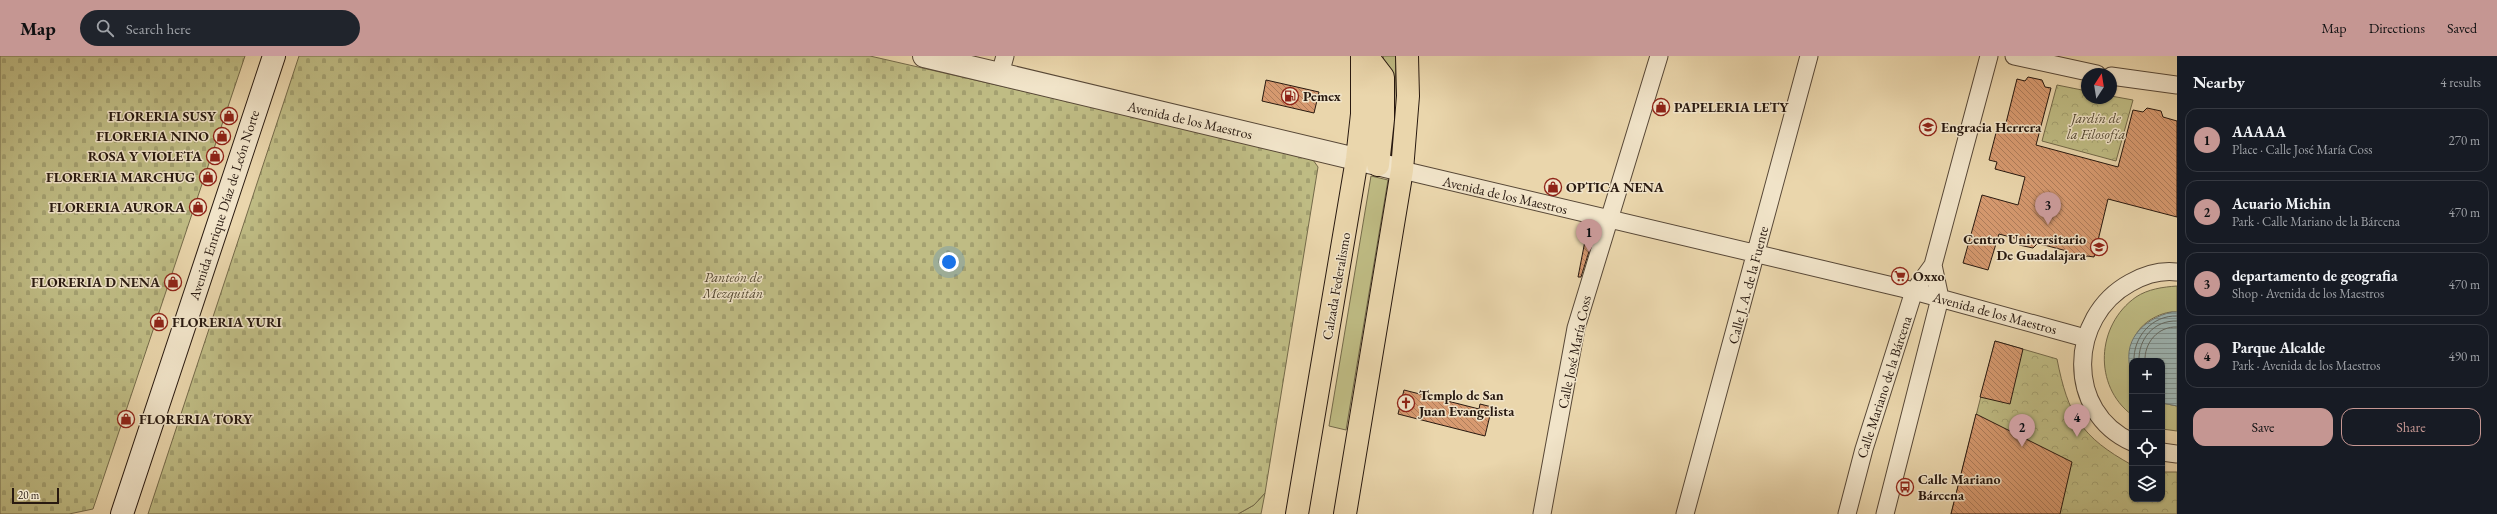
<!DOCTYPE html>
<meta charset="utf-8">
<style>
:root{--surface:#171b24;--page:#20242c;--text:#f1f3f6;--muted:#9ea1a6;--line:#363941;--accent:#c59692}
body{margin:0;font-family:"EB Garamond",serif;background:var(--page);color:var(--text)}
.controls{position:absolute;right:12px;bottom:12px;display:grid;overflow:hidden;border-radius:8px;box-shadow:0 1px 3px #0004}
.controls button{width:36px;height:36px;display:grid;place-items:center;padding:0;border:0;border-bottom:1px solid var(--line);background:var(--surface);color:var(--text);font:20px sans-serif}
.compass{position:absolute;left:2081px;top:12px;width:36px;height:36px;border-radius:50%;background:var(--surface);box-shadow:0 1px 3px #0004;rotate:12deg}
.scale{position:absolute;left:12px;bottom:10px;width:47px;box-sizing:border-box;padding-left:4px;border:2px solid #281910;border-top:0;font-size:11px;line-height:14px;white-space:nowrap;color:#281910;-webkit-text-stroke:3px #f1e4c9;paint-order:stroke}
.you{position:absolute;left:949px;top:206px;width:14px;height:14px;margin:-10px;border:3px solid #fff;border-radius:50%;background:#1a73e8;box-shadow:0 0 0 6px #1a73e833}
.badge{display:grid;place-items:center;width:26px;height:26px;border-radius:50%;background:var(--accent);color:#111;font-size:13px;font-weight:700}
.pin{position:absolute;translate:-50% -33px;filter:drop-shadow(0 1px 2px #0008)}
.pin::after{content:'';position:absolute;top:21px;width:14px;height:12px;background:inherit;clip-path:polygon(0 0,100% 0,50% 100%)}
.list{margin:0;padding:0;list-style:none}
h2{display:flex;justify-content:space-between;align-items:center;height:52px;margin:0;padding:0 16px;font-size:17px}
h2 small{font-size:13px;font-weight:400;color:var(--muted)}
.list li{display:grid;grid-template-columns:26px 1fr auto;gap:12px;align-items:center;box-sizing:border-box;height:64px;margin:0 8px 8px;padding:0 8px;border:1px solid var(--line);border-radius:12px}
.list b{display:block;font-size:15px;white-space:nowrap}
.list p{margin:0;font-size:13px;white-space:nowrap;color:var(--muted)}
.list em{font-size:13px;font-style:normal;color:var(--muted)}
.actions{display:flex;gap:8px;padding:12px 16px}
.actions a{flex:1;padding:9px 0;border:1px solid var(--accent);border-radius:12px;text-align:center;font-size:14px;color:var(--accent)}
.actions .main{background:var(--accent);color:#111}
.icon{flex:none;width:22px;height:22px;fill:none;stroke:currentColor;stroke-width:2;stroke-linecap:round;stroke-linejoin:round}
.map{position:relative;flex:none;width:2177px;height:458px;overflow:hidden}
header{display:flex;align-items:center;gap:24px;box-sizing:border-box;height:56px;padding:0 20px;background:var(--accent);color:#111}
header strong{font-size:19px}
nav{display:flex;gap:22px;margin-inline-start:auto;font-size:14px}
.search{width:280px;height:36px;background:var(--page);display:flex;align-items:center;gap:10px;box-sizing:border-box;padding:0 14px;border-radius:22px;color:var(--muted);font-size:15px}
main{display:flex}
aside{flex:1;background:var(--surface)}
.map>svg:first-child{display:block}
</style>
<header>
<strong>Map</strong>
<div class="search"><svg class="icon" aria-label="search" viewBox="0 0 24 24"><circle cx="10" cy="10" r="6"/><path d="M15 15l6 6"/></svg>Search here</div>
<nav><a>Map</a><a>Directions</a><a>Saved</a></nav>
</header>
<main>
<div class="map">
<svg width="2177" height="458" viewBox="0 0 2177 458">
<defs>
<pattern id="forest-crowns" width="20" height="18" patternUnits="userSpaceOnUse"><rect width="20" height="18" fill="#bfbc84"/><path d="M2 6a3 3 0 1 1 6 0M12 15a3 3 0 1 1 6 0" fill="none" stroke="#a4a171"/></pattern>
<pattern id="cemetery-stones" width="16" height="16" patternUnits="userSpaceOnUse"><rect width="16" height="16" fill="#bfbc84"/><path d="M2 7V4a2 2 0 0 1 4 0v3zM10 15v-3a2 2 0 0 1 4 0v3z" fill="#a4a171"/></pattern>
<pattern id="water-rules" width="6" height="5" patternUnits="userSpaceOnUse"><rect width="6" height="5" fill="#9db6b5"/><path d="M0 2.5h6" fill="none" stroke="#809392"/></pattern>
<pattern id="building-back-hatch" width="6" height="6" patternUnits="userSpaceOnUse"><rect width="6" height="6" fill="#d79a70"/><path d="M-1 5l2 2M0 0l6 6M5-1l2 2" fill="none" stroke="#ae7d5b"/></pattern>
</defs>
<rect width="100%" height="100%" fill="#ead6ac"/>
<filter id="stains"><feTurbulence type="fractalNoise" baseFrequency=".005" numOctaves="4"/><feColorMatrix values="0 0 0 0 .2 0 0 0 0 .09 0 0 0 0 .02 0 0 0 .5 -.17"/></filter>
<radialGradient id="worn" r=".72"><stop offset=".6" stop-color="#630" stop-opacity="0"/><stop offset="1" stop-color="#630" stop-opacity=".3"/></radialGradient>
<path fill="#bfbc84" stroke="#746a4a" d="M 1383,0 L 1396,0 L 1394,81 L 1385,79 L 1387,23 Z
M 1371,120 L 1388,124 L 1346,374 L 1329,370 Z
M 2177,230 L 2177,256 C 2168,255 2158,259 2150,264 C 2130,277 2129,297 2132,318 C 2134,332 2132,346 2132,359 C 2093,330 2096,269 2136,241 C 2148,233 2163,231 2177,230 Z
M 2162,347 L 2177,350 L 2177,375 L 2162,373 Z
M 1265,437 L 1261,458 L 1238,458 L 1254,449 Z"/>
<path fill="url(#forest-crowns)" stroke="#746a4a" d="M 2057,29 L 2087,35 L 2087,42 L 2111,42 L 2111,40 L 2133,44 L 2116,105 L 2042,85 Z
M 1995,285 L 2057,303 C 2068,359 2081,381 2132,409 L 2132,443 L 2162,443 L 2162,416 L 2177,416 L 2177,458 L 1951,458 Z"/>
<path fill="url(#cemetery-stones)" stroke="#746a4a" d="M 0,0 L 245,0 L 93,453 L 69,458 L 0,458 Z
M 299,0 L 870,0 L 1311,101 L 1318,111 L 1265,437 L 1254,449 L 1238,458 L 148,458 Z"/>
<path fill="url(#water-rules)" stroke="#6e7773" d="M 2172,256 L 2177,256 L 2177,350 L 2162,347 L 2162,305 L 2132,305 L 2132,318 C 2120,285 2143,263 2172,256 Z"/>
<g fill="none" stroke-linecap="round" stroke-linejoin="round">
<path stroke="#626862" stroke-width="1" d="M 2134,305 C 2133,281 2152,259 2177,260
M 2139,305 C 2138,283 2154,264 2177,265
M 2145,305 C 2144,287 2158,270 2177,271"/>
</g>
<path fill="url(#building-back-hatch)" stroke="#281910" d="M 2028,21 L 2042,24 L 2045,31 L 2051,32 L 2036,89 L 2118,111 L 2133,54 L 2143,56 L 2147,52 L 2161,55 L 2163,61 L 2177,65 L 2177,161 L 2108,143 L 2094,201 L 2087,200 L 2082,204 L 2068,200 L 2067,195 L 2044,189 L 2037,188 L 2033,192 L 2019,189 L 2018,183 L 1999,178 L 1988,214 L 1963,207 L 1982,139 L 2018,149 L 2025,121 L 1995,113 L 1997,106 L 1989,104 L 1997,73 L 2004,75 L 2017,23 L 2025,25 Z
M 1266,24 L 1319,36 L 1314,57 L 1262,45 Z
M 1585,185 L 1592,186 L 1581,221 L 1578,221 Z
M 1995,285 L 2023,293 L 2010,348 L 1980,341 Z
M 1404,334 L 1479,353 L 1480,348 L 1492,351 L 1485,380 L 1398,358 Z
M 1976,358 L 2072,406 L 2060,458 L 1951,458 Z"/>
<g fill="none" stroke-linecap="round" stroke-linejoin="round">
<g stroke="#584837" stroke-width="19">
<path id="minor" d="M 2014,0 L 2097,18
M 1000,18 L 1005,0
M 2111,20 L 2177,29
M 1402,114 L 1914,235 L 2085,282
M 2132,386 C 2065,356 2068,261 2130,227 C 2144,219 2161,214 2177,216
M 2162,396 L 2177,398
M 1542,458 L 1576,272 L 1659,0
M 1685,458 L 1809,0
M 1847,458 L 1864,393 L 1914,235 L 1933,209 L 1989,0
M 1885,458 L 1940,242 L 1933,209"/>
</g>
<g stroke="#584837" stroke-width="24">
<path id="tertiary" d="M 924,0 L 1402,114"/>
</g>
<g stroke="#281910" stroke-width="24">
<path id="secondary" d="M 122,458 L 274,0"/>
</g>
<g stroke="#281910" stroke-width="24">
<path id="primary" d="M 1367,0 L 1383,21 L 1383,63 L 1378,109
M 1297,458 L 1357,103 L 1362,58 L 1362,0
M 1345,458 L 1402,114 L 1408,40 L 1407,0"/>
</g>
<use href="#minor" stroke="#f1e4c9" stroke-width="17"/>
<use href="#tertiary" stroke="#f1e4c9" stroke-width="22"/>
<use href="#secondary" stroke="#f1e4c9" stroke-width="22"/>
<use href="#primary" stroke="#ead6ac" stroke-width="22"/>
</g>
<defs>
<g id="fuel-ring" transform="scale(0.9)"><circle r="9.5" fill="#f1e4c9" stroke="#8f2418" stroke-width="1.5"/><path d="M-5.5-6h7V0h2V4h1.3V-2.5L3-4.5l.8-.8L6-3V5H2.5V1h-1V6h-7ZM-4.2-4.7v3.2H.2V-4.7Z" fill="#8f2418"/></g>
<g id="shop-ring" transform="scale(0.9)"><circle r="9.5" fill="#f1e4c9" stroke="#8f2418" stroke-width="1.5"/><path d="M-5-2.5h2.3a2.7 3.5 0 0 1 5.4 0H5L5.5 6h-11ZM-1.5-2.5h3a1.5 2.3 0 0 0-3 0Z" fill="#8f2418"/></g>
<g id="school-ring" transform="scale(0.9)"><circle r="9.5" fill="#f1e4c9" stroke="#8f2418" stroke-width="1.5"/><path d="M0-5L7-2L0 1L-7-2ZM-4 1L0 2.5L4 1V4Q0 6-4 4Z" fill="#8f2418"/></g>
<g id="university-ring" transform="scale(0.9)"><circle r="9.5" fill="#f1e4c9" stroke="#8f2418" stroke-width="1.5"/><path d="M0-5L7-2L0 1L-7-2ZM-4 1L0 2.5L4 1V4Q0 6-4 4Z" fill="#8f2418"/></g>
<g id="supermarket-ring" transform="scale(0.9)"><circle r="9.5" fill="#f1e4c9" stroke="#8f2418" stroke-width="1.5"/><path d="M-6-5.5h2.5l.6 2H6L4.5 2H-2.5L-4.4-4H-6ZM-1.5 3.2a1.3 1.3 0 1 0 .1 0ZM3 3.2a1.3 1.3 0 1 0 .1 0Z" fill="#8f2418"/></g>
<g id="church-ring" transform="scale(0.9)"><circle r="9.5" fill="#f1e4c9" stroke="#8f2418" stroke-width="1.5"/><path d="M-1.2-6h2.4v3.5h3.3v2.4h-3.3V6h-2.4V-.1h-3.3v-2.4h3.3Z" fill="#8f2418"/></g>
<g id="bus-ring" transform="scale(0.9)"><circle r="9.5" fill="#f1e4c9" stroke="#8f2418" stroke-width="1.5"/><path d="M-5-6H5V4H4V6H2V4H-2V6H-4V4H-5ZM-3.5-4V0h7V-4ZM-3.5 1.2v1.5H-2V1.2ZM2 1.2v1.5H3.5V1.2Z" fill="#8f2418"/></g>
</defs>
<g fill-rule="evenodd">
<use href="#fuel-ring" x="1290" y="40"/>
<use href="#shop-ring" x="1661" y="51"/>
<use href="#shop-ring" x="229" y="60"/>
<use href="#school-ring" x="1928" y="71"/>
<use href="#shop-ring" x="222" y="80"/>
<use href="#shop-ring" x="215" y="100"/>
<use href="#shop-ring" x="208" y="121"/>
<use href="#shop-ring" x="1553" y="131"/>
<use href="#shop-ring" x="198" y="151"/>
<use href="#university-ring" x="2099" y="191"/>
<use href="#supermarket-ring" x="1900" y="220"/>
<use href="#shop-ring" x="173" y="226"/>
<use href="#shop-ring" x="159" y="266"/>
<use href="#church-ring" x="1406" y="347"/>
<use href="#shop-ring" x="126" y="363"/>
<use href="#bus-ring" x="1905" y="431"/>
</g>
<g text-anchor="middle" stroke-width="3" stroke-linejoin="round" paint-order="stroke">
<g font-size="14" font-weight="bold" fill="#281910" stroke="#f1e4c9" text-anchor="start">
<text x="1303" y="45">Pemex</text>
<text x="1674" y="56">PAPELERIA LETY</text>
<text x="216" y="65" text-anchor="end">FLORERIA SUSY</text>
<text x="1941" y="76">Engracia Herrera</text>
<text x="209" y="85" text-anchor="end">FLORERIA NINO</text>
<text x="202" y="105" text-anchor="end">ROSA Y VIOLETA</text>
<text x="195" y="126" text-anchor="end">FLORERIA MARCHUG</text>
<text x="1566" y="136">OPTICA NENA</text>
<text x="185" y="156" text-anchor="end">FLORERIA AURORA</text>
<text x="2086" y="188" text-anchor="end">Centro Universitario<tspan x="2086" dy="16">De Guadalajara</tspan></text>
<text x="1913" y="225">Oxxo</text>
<text x="160" y="231" text-anchor="end">FLORERIA D NENA</text>
<text x="172" y="271">FLORERIA YURI</text>
<text x="1419" y="344">Templo de San<tspan x="1419" dy="16">Juan Evangelista</tspan></text>
<text x="139" y="368">FLORERIA TORY</text>
<text x="1918" y="428">Calle Mariano<tspan x="1918" dy="16">Bárcena</tspan></text>
</g>
<g font-size="14" font-style="italic" fill="#554a33" stroke="#f1e4c9">
<text x="2096" y="67">Jardín de<tspan x="2096" dy="16">la Filosofía</tspan></text>
<text x="733" y="226">Panteón de<tspan x="733" dy="16">Mezquitán</tspan></text>
</g>
<g font-size="14" fill="#281910" stroke="#f1e4c9">
<text transform="translate(1190 64) rotate(13)" y="5">Avenida de los Maestros</text>
<text transform="translate(1505 139) rotate(13)" y="5">Avenida de los Maestros</text>
<text transform="translate(224 149) rotate(-72)" y="5">Avenida Enrique Díaz de León Norte</text>
<text transform="translate(1748 229) rotate(-75)" y="5">Calle J. A. de la Fuente</text>
<text transform="translate(1336 230) rotate(-80)" y="5">Calzada Federalismo</text>
<text transform="translate(1995 257) rotate(15)" y="5">Avenida de los Maestros</text>
<text transform="translate(1574 296) rotate(-78)" y="5">Calle José María Coss</text>
<text transform="translate(1884 331) rotate(-72)" y="5">Calle Mariano de la Bárcena</text>
</g>
</g>
<rect width="100%" height="100%" filter="url(#stains)"/>
<rect width="100%" height="100%" fill="url(#worn)"/>
</svg>
<div class="controls">
<button>+</button>
<button>−</button>
<button><svg class="icon" aria-label="locate" viewBox="0 0 24 24"><circle cx="12" cy="12" r="6"/><path d="M12 2v4M12 18v4M2 12h4M18 12h4"/></svg></button>
<button><svg class="icon" aria-label="layers" viewBox="0 0 24 24"><path d="M12 4l9 5-9 5-9-5zM3 14l9 5 9-5"/></svg></button>
</div>
<svg class="compass" viewBox="-18 -18 36 36"><path d="M0-13l5 13h-10z" fill="#e53935"/><path d="M0 13l5-13h-10z" fill="#9ea1a6"/></svg>
<div class="scale">20 m</div>
<div class="you"></div>
<div class="pin badge" style="left:1589px;top:196px">1</div>
<div class="pin badge" style="left:2022px;top:391px">2</div>
<div class="pin badge" style="left:2048px;top:169px">3</div>
<div class="pin badge" style="left:2077px;top:381px">4</div>
</div>
<aside>
<h2>Nearby<small>4 results</small></h2>
<ul class="list">
<li><span class="badge">1</span><div><b>AAAAA</b><p>Place · Calle José María Coss</p></div><em>270 m</em></li>
<li><span class="badge">2</span><div><b>Acuario Michin</b><p>Park · Calle Mariano de la Bárcena</p></div><em>470 m</em></li>
<li><span class="badge">3</span><div><b>departamento de geografia</b><p>Shop · Avenida de los Maestros</p></div><em>470 m</em></li>
<li><span class="badge">4</span><div><b>Parque Alcalde</b><p>Park · Avenida de los Maestros</p></div><em>490 m</em></li>
</ul>
<div class="actions"><a class="main">Save</a><a>Share</a></div>
</aside>
</main>
